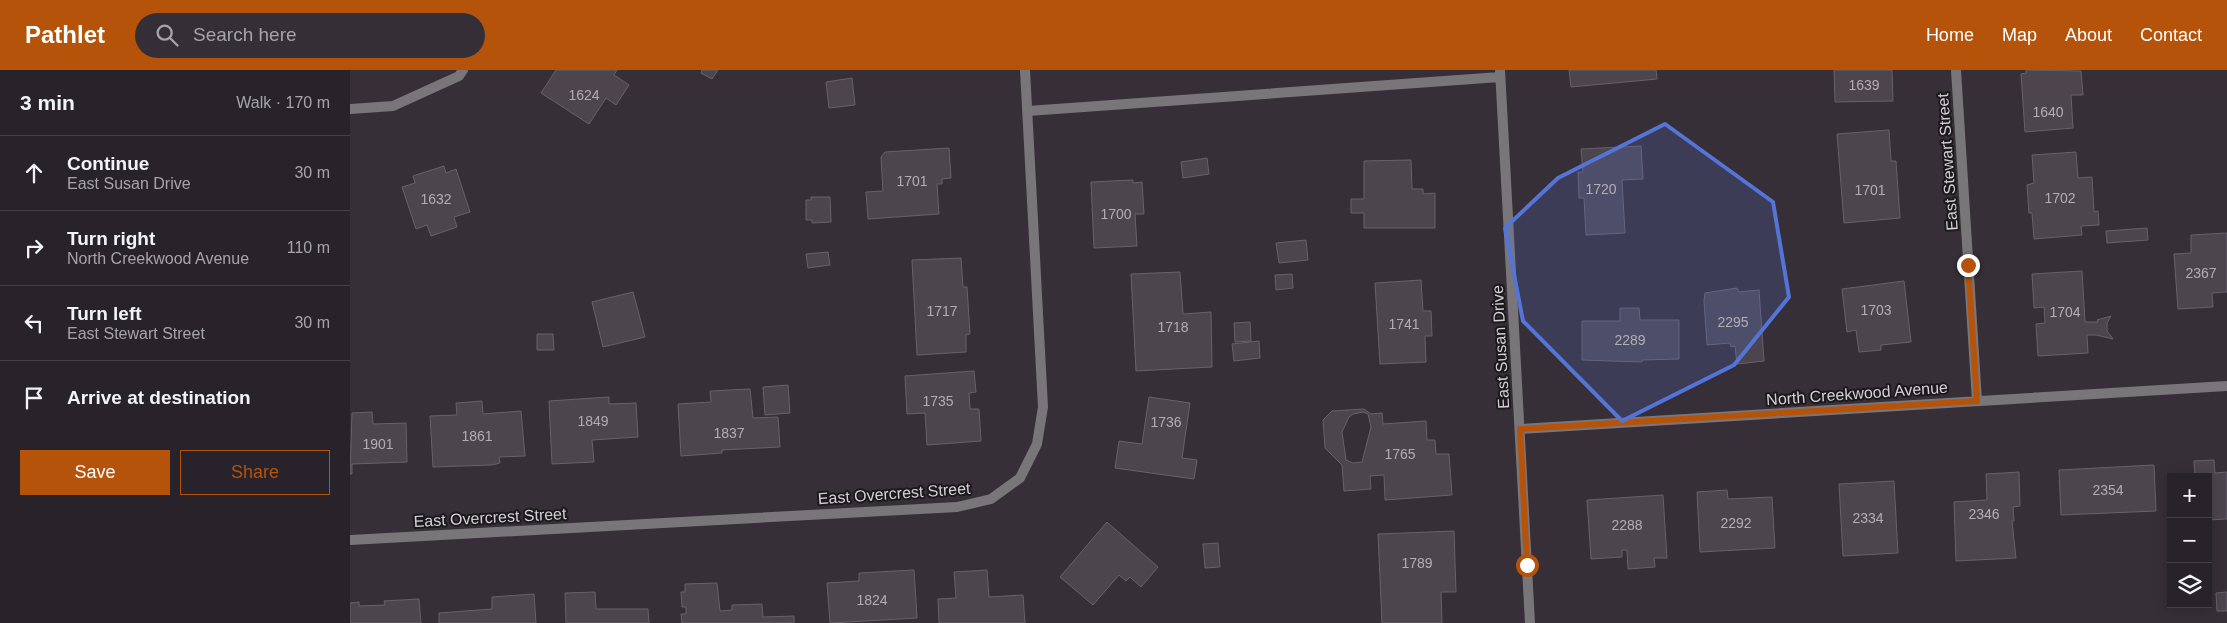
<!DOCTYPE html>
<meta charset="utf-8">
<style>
:root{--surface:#28232a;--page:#342f36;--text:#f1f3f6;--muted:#a5a4a8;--line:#444047;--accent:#b45309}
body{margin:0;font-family:Arial,sans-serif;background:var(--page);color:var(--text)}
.controls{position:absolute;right:15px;bottom:15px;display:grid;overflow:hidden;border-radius:0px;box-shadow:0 2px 12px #0003}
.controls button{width:45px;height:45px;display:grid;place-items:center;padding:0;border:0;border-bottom:1px solid var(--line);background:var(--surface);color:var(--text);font:25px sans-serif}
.stop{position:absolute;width:15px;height:15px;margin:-11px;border:4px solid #b45309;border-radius:50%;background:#fff}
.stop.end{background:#b45309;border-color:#fff;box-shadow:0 1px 5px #0008}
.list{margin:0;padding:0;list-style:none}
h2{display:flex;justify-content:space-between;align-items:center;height:65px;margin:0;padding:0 20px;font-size:21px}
h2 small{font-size:16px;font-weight:400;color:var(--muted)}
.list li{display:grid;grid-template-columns:32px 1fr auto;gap:15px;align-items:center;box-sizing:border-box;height:75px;padding:0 20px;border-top:1px solid var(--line)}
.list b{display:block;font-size:19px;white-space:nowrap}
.list p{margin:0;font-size:16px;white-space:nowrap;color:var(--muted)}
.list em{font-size:16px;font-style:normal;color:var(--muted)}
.actions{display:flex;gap:10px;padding:15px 20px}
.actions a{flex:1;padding:11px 0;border:1px solid var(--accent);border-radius:0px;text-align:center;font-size:18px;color:var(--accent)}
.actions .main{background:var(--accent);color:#fff}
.icon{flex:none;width:28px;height:28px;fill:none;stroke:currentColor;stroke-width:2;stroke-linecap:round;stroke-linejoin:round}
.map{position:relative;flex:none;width:1877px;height:553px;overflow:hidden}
header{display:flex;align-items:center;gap:30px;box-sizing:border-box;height:70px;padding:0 25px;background:var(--accent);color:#fff}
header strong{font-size:24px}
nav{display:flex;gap:28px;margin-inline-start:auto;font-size:18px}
.search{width:350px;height:45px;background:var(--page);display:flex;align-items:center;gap:12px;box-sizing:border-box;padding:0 18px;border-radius:28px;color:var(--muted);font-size:19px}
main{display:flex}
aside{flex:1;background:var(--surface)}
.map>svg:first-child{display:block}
</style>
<header>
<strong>Pathlet</strong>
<div class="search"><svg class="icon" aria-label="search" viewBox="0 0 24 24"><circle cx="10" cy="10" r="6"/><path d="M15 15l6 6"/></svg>Search here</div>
<nav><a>Home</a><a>Map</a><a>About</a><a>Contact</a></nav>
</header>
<main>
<aside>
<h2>3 min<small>Walk · 170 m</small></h2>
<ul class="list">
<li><svg class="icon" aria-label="ahead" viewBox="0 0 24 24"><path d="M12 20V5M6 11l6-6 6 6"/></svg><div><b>Continue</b><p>East Susan Drive</p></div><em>30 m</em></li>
<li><svg class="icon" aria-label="right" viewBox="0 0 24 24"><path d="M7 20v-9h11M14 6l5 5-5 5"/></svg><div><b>Turn right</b><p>North Creekwood Avenue</p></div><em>110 m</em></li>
<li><svg class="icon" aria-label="left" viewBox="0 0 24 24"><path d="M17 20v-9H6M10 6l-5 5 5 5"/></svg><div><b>Turn left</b><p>East Stewart Street</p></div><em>30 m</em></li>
<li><svg class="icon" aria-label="arrive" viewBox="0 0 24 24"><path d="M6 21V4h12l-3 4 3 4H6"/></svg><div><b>Arrive at destination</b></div></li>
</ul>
<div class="actions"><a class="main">Save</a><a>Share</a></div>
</aside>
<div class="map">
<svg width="1877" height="553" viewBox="0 0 1877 553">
<rect width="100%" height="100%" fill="#362f38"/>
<path fill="#4c454e" stroke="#68616b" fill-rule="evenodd" d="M 206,0 L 267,0 L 264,5 L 279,15 L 266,35 L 256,28 L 239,54 L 191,23 Z
M 352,0 L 368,0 L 362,9 L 351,3 Z
M 1219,0 L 1306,0 L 1307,9 L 1221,17 Z
M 1484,0 L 1542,0 L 1543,31 L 1485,32 Z
M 1676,0 L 1731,1 L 1733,25 L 1721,25 L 1723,58 L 1675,62 L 1671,4 L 1676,3 Z
M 502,8 L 505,35 L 479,38 L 476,12 Z
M 1539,60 L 1541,91 L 1546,91 L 1550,148 L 1494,153 L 1487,64 Z
M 1291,76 L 1293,109 L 1272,110 L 1275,163 L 1236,165 L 1234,128 L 1229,128 L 1228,102 L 1233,102 L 1231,79 Z
M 599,78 L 601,108 L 592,109 L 592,114 L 587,114 L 589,144 L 518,149 L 516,122 L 533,121 L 531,87 L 535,82 Z
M 1726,82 L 1728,108 L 1742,107 L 1744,142 L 1748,141 L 1749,155 L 1731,156 L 1732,165 L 1684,169 L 1682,143 L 1679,143 L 1677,115 L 1684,113 L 1682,85 Z
M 857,88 L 859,104 L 833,108 L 831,92 Z
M 1061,90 L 1062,119 L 1073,119 L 1073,124 L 1085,123 L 1085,158 L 1014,158 L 1014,143 L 1001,143 L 1001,129 L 1014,129 L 1014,91 Z
M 94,96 L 96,103 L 106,99 L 120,142 L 104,147 L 107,157 L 81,166 L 77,155 L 66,159 L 52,117 L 65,113 L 63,106 Z
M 783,110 L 783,113 L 792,112 L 794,144 L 785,144 L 787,176 L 744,178 L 741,112 Z
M 461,127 L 480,127 L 481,152 L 462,153 L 462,150 L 456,150 L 456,130 L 461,130 Z
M 1797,158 L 1798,170 L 1757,173 L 1756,161 Z
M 1877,163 L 1877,222 L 1862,223 L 1863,237 L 1828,239 L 1824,184 L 1841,183 L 1841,165 Z
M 956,170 L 958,190 L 929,193 L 926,173 Z
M 478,182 L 480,195 L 458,198 L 456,184 Z
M 611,188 L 613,217 L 617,217 L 620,264 L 616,265 L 616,282 L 567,285 L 562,190 Z
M 1732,201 L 1735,252 L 1748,252 L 1747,250 L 1761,246 L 1757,253 L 1757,261 L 1763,269 L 1746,265 L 1737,265 L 1738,283 L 1688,286 L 1686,254 L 1695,253 L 1694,237 L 1684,238 L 1682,204 Z
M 830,202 L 833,244 L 861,242 L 862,297 L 786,301 L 781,204 Z
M 942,204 L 943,218 L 926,220 L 925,205 Z
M 1071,210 L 1073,241 L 1081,241 L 1082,266 L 1075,266 L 1076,292 L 1030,294 L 1025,213 Z
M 1554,211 L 1561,272 L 1531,275 L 1531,280 L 1509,282 L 1506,260 L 1497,262 L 1492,219 Z
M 1387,218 L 1389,222 L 1409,220 L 1414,291 L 1387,294 L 1385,276 L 1381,277 L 1380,273 L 1357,275 L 1354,231 L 1355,223 Z
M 283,222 L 295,267 L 253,277 L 242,232 Z
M 1270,238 L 1289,238 L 1290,250 L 1329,250 L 1329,289 L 1292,290 L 1292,292 L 1232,290 L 1232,251 L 1270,251 Z
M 900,252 L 901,271 L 885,272 L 884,253 Z
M 187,264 L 203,264 L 204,280 L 187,280 Z
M 909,271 L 910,288 L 884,291 L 882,274 Z
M 624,301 L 626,322 L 619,323 L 620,339 L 629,339 L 631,371 L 577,375 L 575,343 L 557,344 L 555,306 Z
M 438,315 L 440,343 L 415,345 L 413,317 Z
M 400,319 L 403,348 L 428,347 L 430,377 L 372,380 L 372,383 L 331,386 L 328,334 L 361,332 L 360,321 Z
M 259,327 L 259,334 L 286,333 L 288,367 L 242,370 L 244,392 L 202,394 L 199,331 Z
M 799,327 L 840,333 L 832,388 L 847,390 L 844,409 L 765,398 L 769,371 L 792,374 Z
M 132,331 L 133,344 L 171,341 L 175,386 L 149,387 L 150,393 L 142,395 L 83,397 L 80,346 L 107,345 L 106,333 Z
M 1014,339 L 1021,344 L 1032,343 L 1033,354 L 1076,351 L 1077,370 L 1085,370 L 1086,384 L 1099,384 L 1102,425 L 1035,430 L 1034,405 L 1020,406 L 1021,419 L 994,421 L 992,395 L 975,378 L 973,350 L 982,341 ZM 1013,342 L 1018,344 L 1021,357 L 1012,392 L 1003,393 L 996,390 L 992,362 L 999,347 L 1003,344 Z
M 22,342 L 23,354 L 56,353 L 57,392 L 2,394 L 2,404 L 0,404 L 2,343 Z
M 1864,390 L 1865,403 L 1877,402 L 1877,449 L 1858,450 L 1858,407 L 1845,407 L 1844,391 Z
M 1804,395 L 1806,441 L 1711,445 L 1709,400 Z
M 1669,402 L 1670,436 L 1663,437 L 1664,451 L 1662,451 L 1666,488 L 1606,491 L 1604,432 L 1637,430 L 1636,404 Z
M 1544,411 L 1548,483 L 1493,486 L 1489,414 Z
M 1377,420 L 1378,429 L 1422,427 L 1425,478 L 1350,482 L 1347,422 Z
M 1313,425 L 1317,488 L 1304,488 L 1305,497 L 1278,499 L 1277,480 L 1272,480 L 1272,487 L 1241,489 L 1237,430 Z
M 757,452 L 808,497 L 791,517 L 780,507 L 776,511 L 769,505 L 743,535 L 710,507 Z
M 1104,461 L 1106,522 L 1091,522 L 1092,553 L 1032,553 L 1028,464 Z
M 868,473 L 870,497 L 855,498 L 853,474 Z
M 564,500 L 567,548 L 480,553 L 477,513 L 509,511 L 509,503 Z
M 637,500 L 639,527 L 673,525 L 675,553 L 589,553 L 588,529 L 606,528 L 604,502 Z
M 367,513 L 370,541 L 382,540 L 382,535 L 412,534 L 413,547 L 444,546 L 444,553 L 332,553 L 331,544 L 336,544 L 336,537 L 332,537 L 331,522 L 335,522 L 335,514 Z
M 245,522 L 246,539 L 298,539 L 299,553 L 216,553 L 215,523 Z
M 1877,522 L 1877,541 L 1867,541 L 1866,523 Z
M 184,524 L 186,553 L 89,553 L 89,543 L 142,539 L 142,527 Z
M 69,529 L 71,553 L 0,553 L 0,533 L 9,532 L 9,536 L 35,535 L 34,531 Z"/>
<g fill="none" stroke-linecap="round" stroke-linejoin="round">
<path stroke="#79767a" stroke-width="10" d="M 1150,0 L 1180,553
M 1606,0 L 1627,331
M 0,39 L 43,36 L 109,6 L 113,0
M 678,41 L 1150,7
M 1170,359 L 1877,316
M 0,470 L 607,437 L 641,429 L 670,408 L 687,374 L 693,337 L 675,0"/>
</g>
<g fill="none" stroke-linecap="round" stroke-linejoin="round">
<path stroke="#b45309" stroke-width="6" d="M 1177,495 L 1170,359 L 1627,331 L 1618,195"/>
</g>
<path fill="#5475d7" fill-opacity="0.2" stroke="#5475d7" stroke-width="4" stroke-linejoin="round" d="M 1315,54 L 1423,132 L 1439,227 L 1384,295 L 1272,351 L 1173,251 L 1155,158 L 1208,108 Z"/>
<g text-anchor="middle" stroke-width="4" stroke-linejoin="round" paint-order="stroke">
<g font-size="14" fill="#b2adb3">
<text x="1514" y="20">1639</text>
<text x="234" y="30">1624</text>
<text x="1698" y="47">1640</text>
<text x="562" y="116">1701</text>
<text x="1251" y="124">1720</text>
<text x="1520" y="125">1701</text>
<text x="1710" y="133">1702</text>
<text x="86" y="134">1632</text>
<text x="766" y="149">1700</text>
<text x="1851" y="208">2367</text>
<text x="1526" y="245">1703</text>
<text x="592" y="246">1717</text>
<text x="1715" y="247">1704</text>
<text x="1383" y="257">2295</text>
<text x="1054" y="259">1741</text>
<text x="823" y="262">1718</text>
<text x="1280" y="275">2289</text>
<text x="588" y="336">1735</text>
<text x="243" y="356">1849</text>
<text x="816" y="357">1736</text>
<text x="379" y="368">1837</text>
<text x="127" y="371">1861</text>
<text x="28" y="379">1901</text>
<text x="1050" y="389">1765</text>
<text x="1758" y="425">2354</text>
<text x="1634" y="449">2346</text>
<text x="1518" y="453">2334</text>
<text x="1386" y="458">2292</text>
<text x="1277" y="460">2288</text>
<text x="1067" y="498">1789</text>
<text x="522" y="535">1824</text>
</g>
<g font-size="16" fill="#d4d0d5" stroke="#1b191c">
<text transform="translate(1597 92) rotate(-94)" y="6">East Stewart Street</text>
<text transform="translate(1150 277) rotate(-93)" y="6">East Susan Drive</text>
<text transform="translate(1507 323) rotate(-4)" y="6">North Creekwood Avenue</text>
<text transform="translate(544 423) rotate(-4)" y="6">East Overcrest Street</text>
<text transform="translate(140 447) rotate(-3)" y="6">East Overcrest Street</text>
</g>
</g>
</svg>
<div class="controls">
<button>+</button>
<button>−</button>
<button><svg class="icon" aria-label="layers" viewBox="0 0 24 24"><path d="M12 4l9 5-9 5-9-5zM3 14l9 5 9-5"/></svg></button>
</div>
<div class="stop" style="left:1177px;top:495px"></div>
<div class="stop end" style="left:1618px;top:195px"></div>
</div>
</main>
